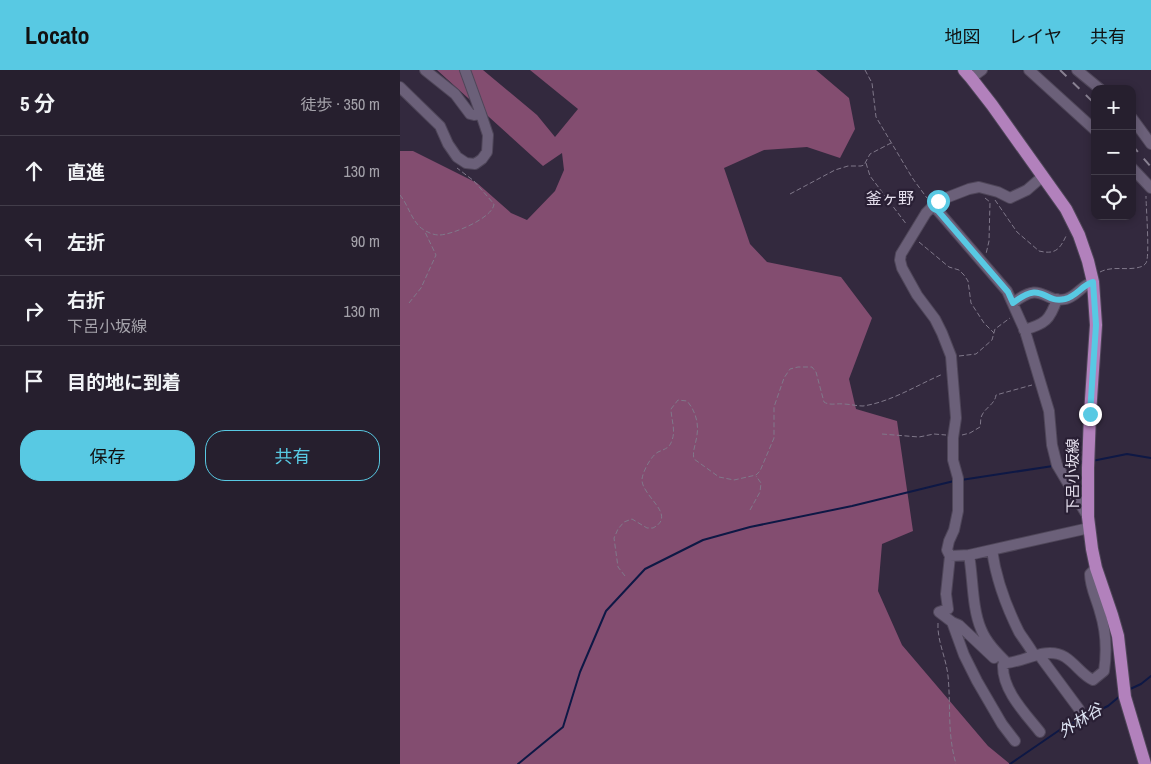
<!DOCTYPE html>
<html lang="ja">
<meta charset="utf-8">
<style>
:root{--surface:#261f2e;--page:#322c3a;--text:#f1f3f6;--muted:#a4a2aa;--line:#423d4a;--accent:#58c9e3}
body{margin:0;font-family:"Archivo Narrow","Noto Sans JP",sans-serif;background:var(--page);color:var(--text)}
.controls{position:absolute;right:15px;top:15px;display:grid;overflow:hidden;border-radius:10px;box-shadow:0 2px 8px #0003}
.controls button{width:45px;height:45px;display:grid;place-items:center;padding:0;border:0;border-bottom:1px solid var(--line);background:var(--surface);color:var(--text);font:25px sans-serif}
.stop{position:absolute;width:15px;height:15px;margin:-11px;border:4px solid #58c9e3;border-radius:50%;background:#fff}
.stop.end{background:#58c9e3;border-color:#fff;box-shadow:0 1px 5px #0008}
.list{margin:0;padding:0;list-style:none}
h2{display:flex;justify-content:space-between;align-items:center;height:65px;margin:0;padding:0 20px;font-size:21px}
h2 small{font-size:16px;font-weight:400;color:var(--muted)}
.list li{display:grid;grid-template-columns:32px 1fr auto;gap:15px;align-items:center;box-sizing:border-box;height:70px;padding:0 20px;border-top:1px solid var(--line)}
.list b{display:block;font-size:19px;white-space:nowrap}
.list p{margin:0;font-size:16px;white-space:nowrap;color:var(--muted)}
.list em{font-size:16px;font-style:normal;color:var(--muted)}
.actions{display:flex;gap:10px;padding:15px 20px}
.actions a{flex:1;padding:11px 0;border:1px solid var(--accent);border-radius:20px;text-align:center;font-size:18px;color:var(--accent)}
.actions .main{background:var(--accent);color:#111}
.icon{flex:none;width:28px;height:28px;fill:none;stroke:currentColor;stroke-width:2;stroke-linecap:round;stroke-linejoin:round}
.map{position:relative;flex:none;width:751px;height:694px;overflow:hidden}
header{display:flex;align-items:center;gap:30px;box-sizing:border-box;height:70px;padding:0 25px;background:var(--accent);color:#111}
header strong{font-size:24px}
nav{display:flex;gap:28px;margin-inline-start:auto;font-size:18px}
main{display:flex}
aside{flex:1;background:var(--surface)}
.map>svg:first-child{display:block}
</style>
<header>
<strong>Locato</strong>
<nav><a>地図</a><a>レイヤ</a><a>共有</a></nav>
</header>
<main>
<aside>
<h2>5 分<small>徒歩 · 350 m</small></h2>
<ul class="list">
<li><svg class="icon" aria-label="ahead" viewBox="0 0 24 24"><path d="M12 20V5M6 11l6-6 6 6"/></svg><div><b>直進</b></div><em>130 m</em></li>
<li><svg class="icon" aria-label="left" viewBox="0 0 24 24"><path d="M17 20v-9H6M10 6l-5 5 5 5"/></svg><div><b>左折</b></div><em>90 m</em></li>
<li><svg class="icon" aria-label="right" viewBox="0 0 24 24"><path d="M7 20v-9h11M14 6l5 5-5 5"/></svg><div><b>右折</b><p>下呂小坂線</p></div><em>130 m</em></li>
<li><svg class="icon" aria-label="arrive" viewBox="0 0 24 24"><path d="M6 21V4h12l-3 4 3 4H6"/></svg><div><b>目的地に到着</b></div></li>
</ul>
<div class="actions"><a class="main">保存</a><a>共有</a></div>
</aside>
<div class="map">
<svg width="751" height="694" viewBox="0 0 751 694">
<rect width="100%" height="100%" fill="#33293e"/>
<path fill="#834d70" d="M 37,0 L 83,0 L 137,45 L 155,67 L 178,39 L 130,0 L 416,0 L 449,28 L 455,59 L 440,88 L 407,77 L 364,80 L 324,98 L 350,174 L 367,192 L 441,207 L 472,248 L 449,309 L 456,339 L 497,351 L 513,461 L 482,474 L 478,521 L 502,575 L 588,676 L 610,694 L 0,694 L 0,81 L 13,81 L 77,113 L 111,143 L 127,150 L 155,121 L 164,100 L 162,83 L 143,96 Z"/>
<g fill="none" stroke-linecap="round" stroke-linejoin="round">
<path stroke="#0e1845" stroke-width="2" d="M 692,391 L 727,384 L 751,388
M 662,395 L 682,392
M 561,410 L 653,396
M 728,620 L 741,614 L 751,606
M 118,694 L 163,657 L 180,602 L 206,541 L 245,499 L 303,470 L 350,457 L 452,436 L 554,411
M 610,694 L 664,657 L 708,636 L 720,626"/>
<g stroke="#4f4659" stroke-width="12">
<path id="minor" d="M 65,0 L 81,44
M 629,0 L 695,60
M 677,0 L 700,19
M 571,8 L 582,0
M 0,17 L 40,56 L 48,74 L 57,87 L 66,93 L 75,94 L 82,89 L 87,82 L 88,65 L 81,44 L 74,45 L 70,44 L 55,24 L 25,0
M 732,48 L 751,74
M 732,98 L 751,118
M 533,135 L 607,221 L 625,261 L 649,341 L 652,375 L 657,395 L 688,447
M 613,233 C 644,209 642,234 666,229 C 677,226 682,215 693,212
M 624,260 C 645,254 650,250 657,229
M 592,480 C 596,509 606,536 619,562 C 624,570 630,577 634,585
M 569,485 C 573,507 572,538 581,559 C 586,572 597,583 607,593 C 626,591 647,576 665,587 C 676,594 682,605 693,610 L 704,601 C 707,581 706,561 700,542 C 697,530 690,517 690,504 L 696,498
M 550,486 L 569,485 L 689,458
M 539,542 L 548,539 L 546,524 L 550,486 L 547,480 L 549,471 L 554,460 L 558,441 L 558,408 L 553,390 L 553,368 L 556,348 L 552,299 L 551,286 L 542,263 L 535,249 L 517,225 L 502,198 L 500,190 L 501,184 L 526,143 L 538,131 L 569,119 L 579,117 L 598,122 L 610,128 L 627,120 L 643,106
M 539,542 L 552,552 L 564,585 L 577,611 L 602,654 L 615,671
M 552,552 L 559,555 L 594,588
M 641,584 L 642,589 L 679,639
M 607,593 L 603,595 C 602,620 625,643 640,662"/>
</g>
<g stroke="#4f4659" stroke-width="14">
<path id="major" d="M 564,0 L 571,8 L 592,35 L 666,139 L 679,165 L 688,191 L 693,212 L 696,255 L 690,344 L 688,398 L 688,447 L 692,479 L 696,498 L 712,545 L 718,566 L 725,627 L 745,694"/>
</g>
<path stroke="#80788a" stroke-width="1" stroke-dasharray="5 2.5" stroke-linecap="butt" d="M 465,0 L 472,13 L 476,47 L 513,109 L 527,128
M 466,93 L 470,106 L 507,155
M 390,124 L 435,100 L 448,96 L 461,96 L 464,95 L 470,84 L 491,73
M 0,125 C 9,136 12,153 24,160 C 29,163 34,165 39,165 C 52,165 93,148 94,134 L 74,111 L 57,98
M 585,128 L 590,132 L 589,171 L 586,184
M 595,130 L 617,162 L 639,181 C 656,185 660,179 667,164
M 519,172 L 549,197 L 559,200 L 564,205 L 568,211 L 571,233 L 584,253 L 594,263
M 700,202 C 712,196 723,200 736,198 C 740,197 743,197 746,193 C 750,187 746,137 746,126
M 9,233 L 21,218 L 36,185 L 25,162
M 559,286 L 576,284 L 592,270 L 595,259 L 610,248
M 482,364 L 519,367 L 534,364 L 546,365
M 562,365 L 570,363 L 580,357 C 581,353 580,349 582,345 C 586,337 595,334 596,325 L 632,315
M 350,440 L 360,422 L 361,413 L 356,406
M 225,506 L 218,497 L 214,468 L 218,459 L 224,452 L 232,449 L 247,458 L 253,458 C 278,445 241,426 242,409 C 243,401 251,386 258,382 C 265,379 270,378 272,370 C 276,360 271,349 271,339 L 278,330 L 287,331 C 295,340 299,353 297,365 C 296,374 292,381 294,389 L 319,407 L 334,410 L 356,405 L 360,401 L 374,368 L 374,337 L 384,308 L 390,299 L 398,297 L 412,297 L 416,302 L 424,332 C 430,336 437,333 443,334 C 450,334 456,336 463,336 C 491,332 517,315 543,304
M 538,553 C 537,571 546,587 548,606 C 551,636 547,663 556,694"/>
<use href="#minor" stroke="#6b6079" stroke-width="10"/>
<use href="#major" stroke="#b281bc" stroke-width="12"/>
<path stroke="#898192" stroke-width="2" stroke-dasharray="9 9" stroke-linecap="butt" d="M 660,0 L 695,34
M 732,75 L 751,97"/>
</g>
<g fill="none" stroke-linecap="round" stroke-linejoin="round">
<path stroke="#58c9e3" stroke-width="6" d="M 538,131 L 533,135 L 608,222 L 613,233 C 644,209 642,234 665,229 C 677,226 682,215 693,212 L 696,255 L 690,344"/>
</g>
<g text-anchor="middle" stroke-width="4.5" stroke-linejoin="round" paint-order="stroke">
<g font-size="15" fill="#e4deec" stroke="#291f34">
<text transform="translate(673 406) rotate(-90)" y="5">下呂小坂線</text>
</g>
<g font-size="16" fill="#e4deec" stroke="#291f34">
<text x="490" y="134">釜ヶ野</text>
</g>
<g font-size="16" font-style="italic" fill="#dee4f4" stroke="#291f34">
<text transform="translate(680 650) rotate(-32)" y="6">外林谷</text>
</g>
</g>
</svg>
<div class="controls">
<button>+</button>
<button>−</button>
<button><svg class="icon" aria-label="locate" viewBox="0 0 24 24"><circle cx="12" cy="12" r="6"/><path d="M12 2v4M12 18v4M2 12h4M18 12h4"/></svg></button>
</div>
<div class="stop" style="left:538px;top:131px"></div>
<div class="stop end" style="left:690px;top:344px"></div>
</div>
</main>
